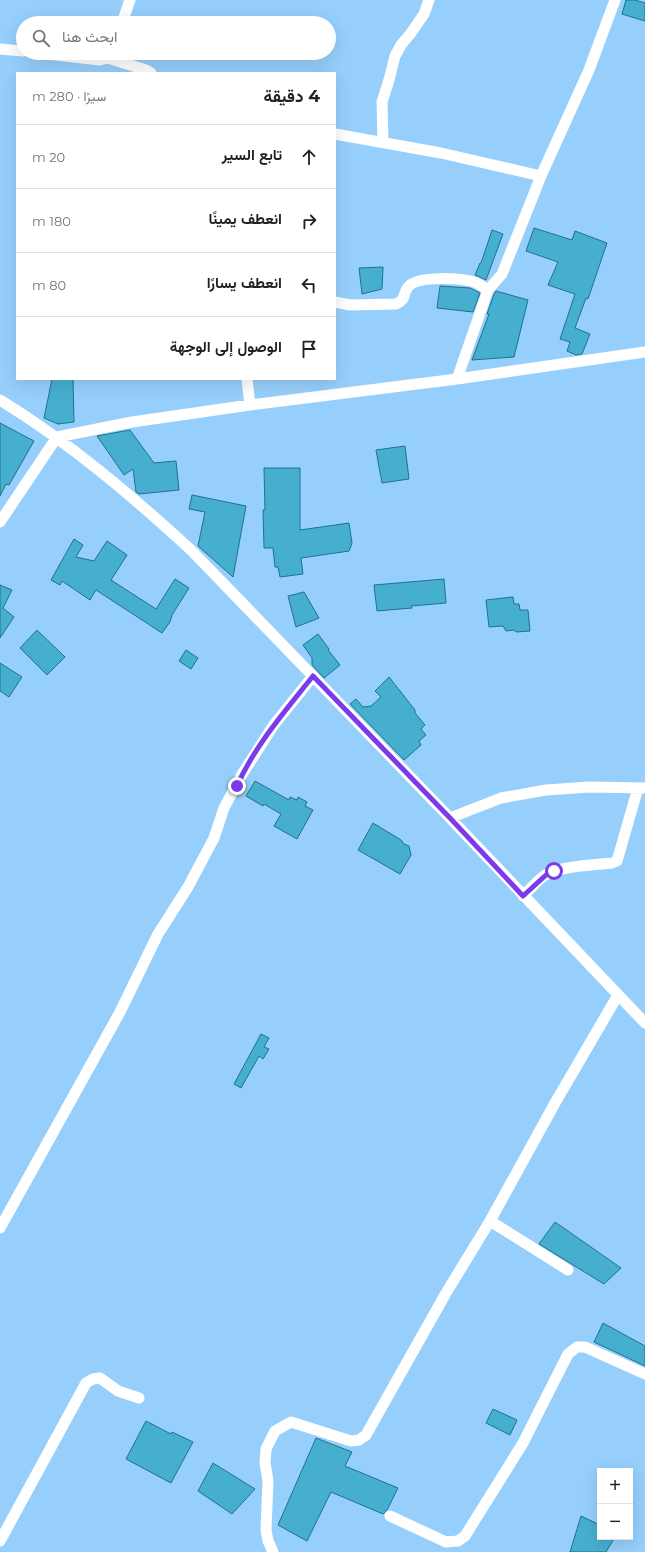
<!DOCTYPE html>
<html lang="ar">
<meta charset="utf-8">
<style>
:root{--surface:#fff;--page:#f6f6f6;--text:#202124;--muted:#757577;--line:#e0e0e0}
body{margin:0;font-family:Montserrat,Vazirmatn,sans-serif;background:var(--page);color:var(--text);direction:rtl}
.controls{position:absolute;right:12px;bottom:12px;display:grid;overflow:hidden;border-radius:0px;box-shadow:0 4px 16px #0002}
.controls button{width:36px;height:36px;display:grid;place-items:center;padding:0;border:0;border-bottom:1px solid var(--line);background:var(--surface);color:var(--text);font:20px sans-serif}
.stop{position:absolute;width:12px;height:12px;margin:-9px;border:3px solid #7c3aed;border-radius:50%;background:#fff}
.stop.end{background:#7c3aed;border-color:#fff;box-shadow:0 1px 4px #0008}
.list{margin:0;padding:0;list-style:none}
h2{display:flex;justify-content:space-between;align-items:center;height:52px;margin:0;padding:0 16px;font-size:17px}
h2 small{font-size:13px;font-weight:400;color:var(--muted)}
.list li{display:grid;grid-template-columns:26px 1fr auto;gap:12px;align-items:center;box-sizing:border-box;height:64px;padding:0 16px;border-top:1px solid var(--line)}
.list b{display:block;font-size:15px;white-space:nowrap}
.list em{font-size:13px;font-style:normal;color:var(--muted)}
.icon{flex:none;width:22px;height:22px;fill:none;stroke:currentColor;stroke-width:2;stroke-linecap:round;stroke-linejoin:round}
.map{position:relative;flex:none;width:645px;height:1552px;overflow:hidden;direction:ltr}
.search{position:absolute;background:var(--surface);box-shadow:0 4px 16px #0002;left:16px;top:16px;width:320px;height:44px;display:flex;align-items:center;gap:10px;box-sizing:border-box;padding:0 14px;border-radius:22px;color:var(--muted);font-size:15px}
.panel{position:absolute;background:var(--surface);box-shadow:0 4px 16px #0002;left:16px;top:72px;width:320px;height:308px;border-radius:0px;direction:rtl}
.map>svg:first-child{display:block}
</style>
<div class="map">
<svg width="645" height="1552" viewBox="0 0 645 1552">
<rect width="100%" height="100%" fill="#96cffb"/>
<path fill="#46afd0" stroke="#1f728a" d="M 626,0 L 635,0 L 645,3 L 645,21 L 622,14 Z
M 534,228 L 572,240 L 575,231 L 607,243 L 588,299 L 586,298 L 575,328 L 590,334 L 582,354 L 576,355 L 567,351 L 570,342 L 560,339 L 575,294 L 548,285 L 558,262 L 526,251 Z
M 492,230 L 503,234 L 486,280 L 475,275 L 480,263 L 481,263 Z
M 383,267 L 382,289 L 362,294 L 359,268 Z
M 440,286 L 470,288 L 480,293 L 473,312 L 437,308 Z
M 496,291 L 528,300 L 514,357 L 472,360 L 489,314 L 487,314 L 494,294 Z
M 52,379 L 73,379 L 74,422 L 58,424 L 44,418 Z
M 0,423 L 34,441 L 9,485 L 6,484 L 0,496 Z
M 130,430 L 154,463 L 176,461 L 179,490 L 139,494 L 136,492 L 133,469 L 124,475 L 97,436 Z
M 405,446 L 409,479 L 382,483 L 376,450 Z
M 264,468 L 300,468 L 300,530 L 349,523 L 352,543 L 349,551 L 301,558 L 303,574 L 280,577 L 278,567 L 275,567 L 273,548 L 264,548 L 263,510 L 265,510 Z
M 192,495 L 246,506 L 233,577 L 198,546 L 205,512 L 189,509 Z
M 74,539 L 83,545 L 76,557 L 94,561 L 107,541 L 127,555 L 111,580 L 156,609 L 175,579 L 189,588 L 172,615 L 170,622 L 162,633 L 96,590 L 90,600 L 62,581 L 60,585 L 51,580 Z
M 444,579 L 446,603 L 411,606 L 412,608 L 377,611 L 374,585 Z
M 0,585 L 12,590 L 3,608 L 14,617 L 0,638 Z
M 304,592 L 319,618 L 296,627 L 288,596 Z
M 513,597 L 514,604 L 519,604 L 520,610 L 528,610 L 530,631 L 516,632 L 514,630 L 506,631 L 503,626 L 489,627 L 486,600 Z
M 37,630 L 65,657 L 47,675 L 20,648 Z
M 318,634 L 329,649 L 328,650 L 340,665 L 324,678 L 312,665 L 312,658 L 303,645 Z
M 186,650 L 198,658 L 191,669 L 179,661 Z
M 0,663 L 22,677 L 9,697 L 0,691 Z
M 389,677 L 415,710 L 415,713 L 425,725 L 421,729 L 426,735 L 419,741 L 421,745 L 404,760 L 350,704 L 356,699 L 363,707 L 371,706 L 381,697 L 375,691 Z
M 255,781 L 289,800 L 290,797 L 297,800 L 298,797 L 307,802 L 305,806 L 313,810 L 297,839 L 274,826 L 281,814 L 264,804 L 263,806 L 246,796 Z
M 373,823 L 401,840 L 404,844 L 409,846 L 411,855 L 400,874 L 358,850 Z
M 261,1034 L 269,1038 L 264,1047 L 269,1049 L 263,1059 L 259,1056 L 241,1088 L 234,1084 Z
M 555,1222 L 621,1268 L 604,1284 L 539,1244 Z
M 603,1323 L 645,1346 L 645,1366 L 594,1342 Z
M 493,1409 L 517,1420 L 510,1435 L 486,1423 Z
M 146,1421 L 171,1434 L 172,1432 L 193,1442 L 171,1483 L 126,1459 Z
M 316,1438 L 352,1452 L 345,1466 L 398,1488 L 387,1510 L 383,1514 L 331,1492 L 307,1541 L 278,1525 Z
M 213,1463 L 255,1489 L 232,1514 L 198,1491 Z
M 581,1516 L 600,1525 L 600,1537 L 615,1537 L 606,1552 L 570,1552 Z"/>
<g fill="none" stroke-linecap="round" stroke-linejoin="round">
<path stroke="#fff" stroke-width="11" d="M 122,23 L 130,0
M 0,49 L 23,51
M 38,53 L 100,60 L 108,58 L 111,53
M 108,58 L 146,70 L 151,73
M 335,134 L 441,153 L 541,176
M 383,142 L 382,102 L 389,80 L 395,56 L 401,45 L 411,33 L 424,14 L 429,0
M 335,302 L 350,305 L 396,304 C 407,299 402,295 408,287 C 417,275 464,278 477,283 C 481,285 484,288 488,290
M 247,379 L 250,405
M 457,379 L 488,290 L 502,274 L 541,176 L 589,70 L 615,0
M 0,400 C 70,443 131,495 191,550 L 450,818 L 645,1023
M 0,522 L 57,437 L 132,422 L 250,405 L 457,379 L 645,352
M 450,818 L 501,798 L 546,790 L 589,787 L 645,788
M 523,896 C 531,889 538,879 547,874 C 561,866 595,865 612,863 L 617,861 L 638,788
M 490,1221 L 568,1270
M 0,1228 L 120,1012 L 158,934 L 188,887 L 214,838 L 224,808 L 241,776 L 273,726 L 313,676
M 390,1516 L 446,1542 L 458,1541 L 465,1536 L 523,1443 L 568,1354 L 577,1347 L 585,1347 L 645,1374
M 0,1541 L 86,1383 L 93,1379 L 100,1378 L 118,1391 L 139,1398
M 273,1552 L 268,1541 L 266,1530 L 268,1481 L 265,1463 L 266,1449 L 275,1431 L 291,1422 L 351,1441 L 359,1440 L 366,1435 L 446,1293 L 490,1221 L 555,1103 L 618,995"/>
</g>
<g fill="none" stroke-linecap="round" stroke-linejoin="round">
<path stroke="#7c3aed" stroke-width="5" d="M 237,786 C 255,745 286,710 313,676 L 450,818 L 523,896 L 546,875 L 554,871"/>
</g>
</svg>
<div class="controls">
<button>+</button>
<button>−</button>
</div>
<div class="stop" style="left:554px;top:871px"></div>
<div class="stop end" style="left:237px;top:786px"></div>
<div class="search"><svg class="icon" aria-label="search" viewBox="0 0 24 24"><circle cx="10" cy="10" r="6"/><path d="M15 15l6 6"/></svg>ابحث هنا</div>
<section class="panel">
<h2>4 دقيقة<small>سيرًا · 280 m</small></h2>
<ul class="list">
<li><svg class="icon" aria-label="ahead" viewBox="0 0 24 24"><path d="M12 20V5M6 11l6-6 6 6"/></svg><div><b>تابع السير</b></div><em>20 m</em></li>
<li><svg class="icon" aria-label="right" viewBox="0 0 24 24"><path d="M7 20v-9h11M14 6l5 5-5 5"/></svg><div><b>انعطف يمينًا</b></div><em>180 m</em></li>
<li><svg class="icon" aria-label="left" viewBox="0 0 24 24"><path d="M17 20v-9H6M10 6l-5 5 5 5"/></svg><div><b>انعطف يسارًا</b></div><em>80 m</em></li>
<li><svg class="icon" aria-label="arrive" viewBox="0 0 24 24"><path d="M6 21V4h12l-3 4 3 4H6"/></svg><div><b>الوصول إلى الوجهة</b></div></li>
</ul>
</section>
</div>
